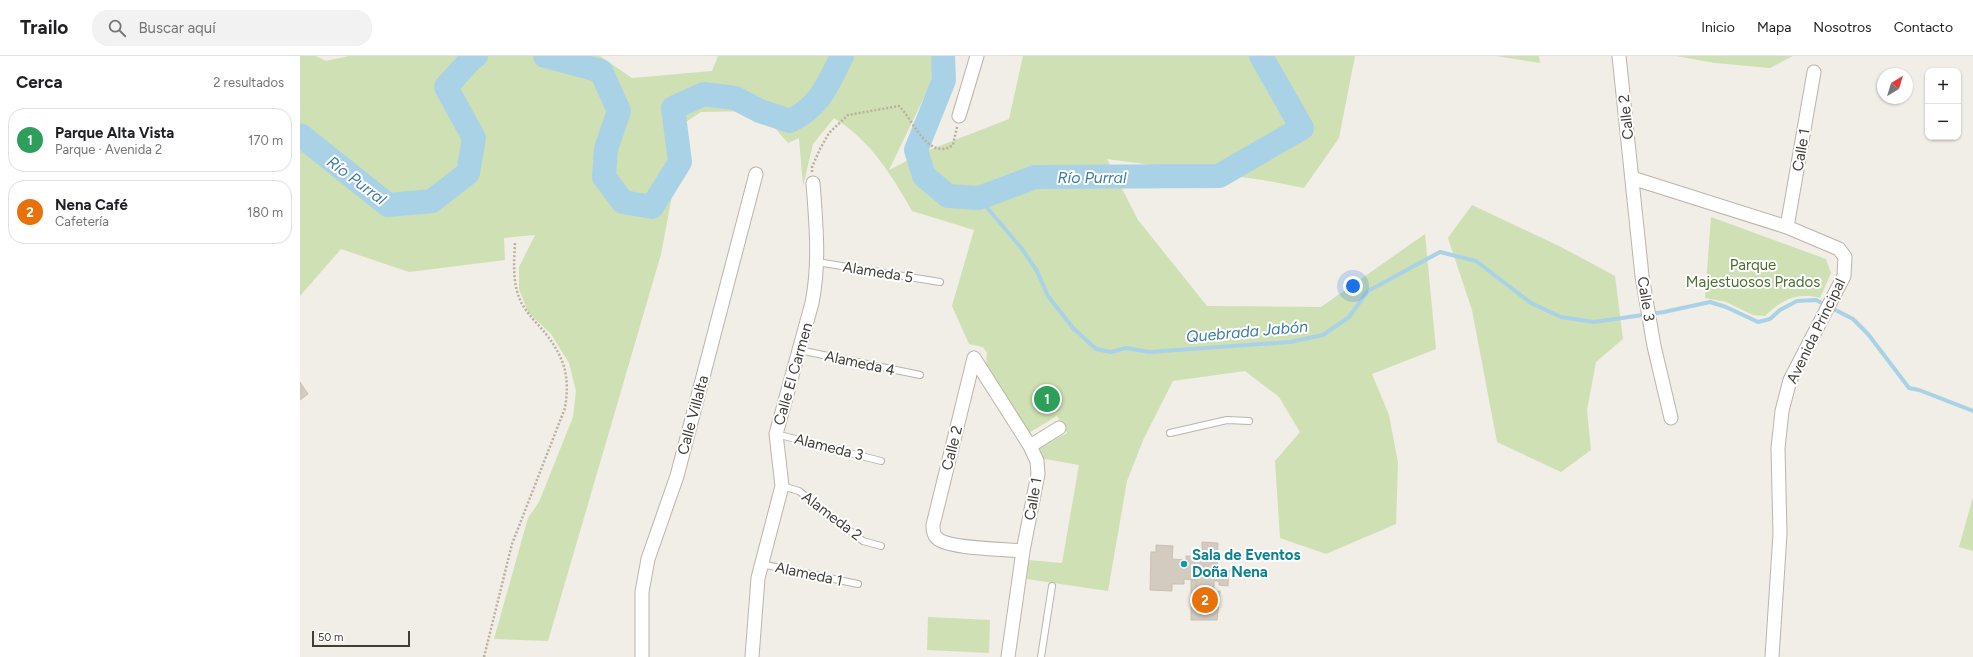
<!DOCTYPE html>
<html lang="es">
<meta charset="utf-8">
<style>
:root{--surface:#fff;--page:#f2f2f2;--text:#202124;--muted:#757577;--line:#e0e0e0;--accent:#df3f2f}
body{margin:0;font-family:Figtree,sans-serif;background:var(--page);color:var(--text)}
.controls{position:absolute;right:12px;top:12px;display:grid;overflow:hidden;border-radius:8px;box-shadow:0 1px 3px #0004}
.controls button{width:36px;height:36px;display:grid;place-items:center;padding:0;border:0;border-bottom:1px solid var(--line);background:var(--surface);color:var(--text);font:20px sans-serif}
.compass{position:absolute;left:1577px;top:12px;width:36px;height:36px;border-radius:50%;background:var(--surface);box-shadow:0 1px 3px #0004;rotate:38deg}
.scale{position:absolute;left:12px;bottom:10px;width:98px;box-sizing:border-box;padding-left:4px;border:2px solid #433d37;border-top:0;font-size:11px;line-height:14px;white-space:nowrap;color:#433d37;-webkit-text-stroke:3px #fff;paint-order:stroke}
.you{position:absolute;left:1053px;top:230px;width:14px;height:14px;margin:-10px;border:3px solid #fff;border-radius:50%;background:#1a73e8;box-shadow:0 0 0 6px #1a73e833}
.badge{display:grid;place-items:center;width:26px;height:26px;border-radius:50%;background:var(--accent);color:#fff;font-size:13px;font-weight:700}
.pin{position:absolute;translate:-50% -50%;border:2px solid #fff;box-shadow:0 1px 4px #0006}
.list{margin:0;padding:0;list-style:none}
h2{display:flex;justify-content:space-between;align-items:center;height:52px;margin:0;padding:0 16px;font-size:17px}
h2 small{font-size:13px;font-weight:400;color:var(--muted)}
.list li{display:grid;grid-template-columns:26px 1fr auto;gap:12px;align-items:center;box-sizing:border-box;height:64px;margin:0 8px 8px;padding:0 8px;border:1px solid var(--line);border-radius:16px}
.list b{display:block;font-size:15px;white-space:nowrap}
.list p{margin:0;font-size:13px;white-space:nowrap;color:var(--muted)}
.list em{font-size:13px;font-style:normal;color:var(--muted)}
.icon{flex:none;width:22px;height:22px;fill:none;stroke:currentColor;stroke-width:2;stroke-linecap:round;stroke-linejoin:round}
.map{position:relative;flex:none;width:1673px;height:601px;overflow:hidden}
header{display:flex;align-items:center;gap:24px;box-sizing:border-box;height:56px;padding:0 20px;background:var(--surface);border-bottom:1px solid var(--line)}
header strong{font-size:19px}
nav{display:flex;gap:22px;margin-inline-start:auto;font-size:14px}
.search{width:280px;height:36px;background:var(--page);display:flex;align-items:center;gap:10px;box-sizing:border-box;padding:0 14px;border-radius:16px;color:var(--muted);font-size:15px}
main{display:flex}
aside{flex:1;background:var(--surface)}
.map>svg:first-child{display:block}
</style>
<header>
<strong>Trailo</strong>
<div class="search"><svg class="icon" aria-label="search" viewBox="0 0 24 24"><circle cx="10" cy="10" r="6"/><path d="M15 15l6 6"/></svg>Buscar aquí</div>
<nav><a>Inicio</a><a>Mapa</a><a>Nosotros</a><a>Contacto</a></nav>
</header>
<main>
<aside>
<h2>Cerca<small>2 resultados</small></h2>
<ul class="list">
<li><span class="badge" style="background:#2e9e5b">1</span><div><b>Parque Alta Vista</b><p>Parque · Avenida 2</p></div><em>170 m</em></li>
<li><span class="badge" style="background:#e8710a">2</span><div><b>Nena Café</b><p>Cafetería</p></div><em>180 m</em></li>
</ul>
</aside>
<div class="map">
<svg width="1673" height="601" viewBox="0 0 1673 601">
<rect width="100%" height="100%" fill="#f1ede7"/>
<path fill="#cfe0b4" d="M 0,0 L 16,0 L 26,5 L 49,0 L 300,0 L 332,22 L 412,15 L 418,0 L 644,0 L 589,114 L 624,96 L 709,63 L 723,0 L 1055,0 L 1039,82 L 1004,132 L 963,124 L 807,103 L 838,164 L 907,250 L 1021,251 L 1125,178 L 1136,293 L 1072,318 L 1089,359 L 1098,407 L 1096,468 L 1026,498 L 980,482 L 975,405 L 1000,376 L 979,341 L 945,315 L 873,325 L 844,382 L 827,425 L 808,535 L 727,523 L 728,504 L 762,507 L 779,409 L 740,402 L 737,393 L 767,377 L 757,360 L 727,378 L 686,309 L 687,297 L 683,291 L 669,288 L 652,250 L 674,174 L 612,155 C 591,118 571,85 534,62 L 513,88 L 503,130 L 499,82 L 488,87 L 460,55 L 401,56 L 386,66 L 361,198 L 248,585 L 194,583 L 228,462 L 239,446 L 273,361 L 276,335 L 269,307 L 251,278 L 228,256 L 219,233 L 219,211 L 235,179 L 204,182 L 205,204 L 109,216 L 41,193 L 0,240 Z
M 1196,0 L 1239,0 L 1240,7 Z
M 1376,0 L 1493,0 L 1470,12 L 1415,7 Z
M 1172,149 L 1261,191 L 1315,220 L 1323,283 L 1296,306 L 1287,354 L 1291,394 L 1261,416 L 1197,386 L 1172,254 L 1148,182 Z
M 1411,161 L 1526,203 L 1531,217 L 1520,242 C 1497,236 1481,244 1465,260 L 1453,259 L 1426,246 L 1405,242 Z
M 1673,441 L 1673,495 L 1659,491 Z
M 628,561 L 690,564 L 689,597 L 627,594 Z"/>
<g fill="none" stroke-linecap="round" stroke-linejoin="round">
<path stroke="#aad2e7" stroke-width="4" d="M 679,142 L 722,193 L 737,215 L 748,240 L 773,272 L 796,293 L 811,296 L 826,292 L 849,296 L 990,286 L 1023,279 L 1049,261 L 1068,235 L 1140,196 L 1176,205 L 1231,247 L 1261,261 L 1294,266 L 1364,256 L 1410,246 L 1426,251 L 1458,266 L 1470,263 L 1480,254 L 1497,245 L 1516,244 L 1553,263 L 1568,278 L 1609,332 L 1619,334 L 1673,355"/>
<path stroke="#aad2e7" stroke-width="24" d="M 245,0 L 301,15 L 319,55 L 306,93 L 304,121 L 323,146 L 352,151 L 380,106 L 373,52 L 404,38 L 435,42 L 460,55 L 490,65 C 520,51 528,28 542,0
M 643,0 L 644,24 L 616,94 L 624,120 L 648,140 L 679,142 L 735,121 L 919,120 L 1002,72 L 961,0
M 0,79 L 88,149 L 132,145 L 168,117 L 174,82 L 146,31 L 173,1 L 176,0"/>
</g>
<path fill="#d4cbc0" stroke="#cbc0b2" d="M 0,326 L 8,338 L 0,344 Z
M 902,486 L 918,487 L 917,513 L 929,514 L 928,530 L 919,529 L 919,525 L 914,525 L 914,532 L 896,532 L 897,524 L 884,523 L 884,528 L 872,528 L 872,535 L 850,534 L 851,496 L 856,496 L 856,489 L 873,490 L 872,503 L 886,504 L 886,500 L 902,501 Z
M 891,524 L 897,524 L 896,532 L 914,532 L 914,536 L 920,535 L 917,564 L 891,564 Z"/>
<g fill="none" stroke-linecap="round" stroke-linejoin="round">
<g stroke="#bbb4aa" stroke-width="8">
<path id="lane" d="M 517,206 L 640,226
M 499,294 L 620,319
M 870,377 L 927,364 L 949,365
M 476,378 L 581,405
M 482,430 L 499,435 L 563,485 L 581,490
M 461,508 L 558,528
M 741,601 L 752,530"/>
</g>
<g stroke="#bbb4aa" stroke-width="15">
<path id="street" d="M 1319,0 L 1342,220 L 1354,290 L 1371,362
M 659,60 L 677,0
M 1332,122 L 1487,171 L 1539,193 L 1545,201 L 1544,220 L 1490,324 L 1482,355 L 1478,392 L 1480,478 L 1472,601
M 1487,171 L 1514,16
M 674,302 L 730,390 L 737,405 L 738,418 L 723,495 L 708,601
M 674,302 L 633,469 C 633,473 633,478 636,481 C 644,493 707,493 723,495
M 730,390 L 759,372
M 342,601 L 342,536 L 348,503 L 377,420 L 456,118
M 452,601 L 458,522 L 482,430 L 476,378 L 512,247 C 520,207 516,167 513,127"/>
</g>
<path stroke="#bbaf9d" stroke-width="2.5" stroke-dasharray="2 2" stroke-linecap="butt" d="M 512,116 L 512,111 L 520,93 L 529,77 L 548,59 L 599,50 C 613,63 628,106 653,89 L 657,71
M 184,601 L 212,488 L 265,352 C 270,321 265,303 246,278 C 238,268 227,258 221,246 C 212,227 214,206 215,186"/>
<use href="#lane" stroke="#fff" stroke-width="6"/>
<use href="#street" stroke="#fff" stroke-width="13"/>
</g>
<circle fill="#0f9aa8" stroke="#fff" stroke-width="1.5" cx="884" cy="508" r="4"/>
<g text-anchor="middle" stroke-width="4" stroke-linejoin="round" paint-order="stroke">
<g font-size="15" fill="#433d37" stroke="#fff">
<text transform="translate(1326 61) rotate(-96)" y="5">Calle 2</text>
<text transform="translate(1501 94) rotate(-80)" y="5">Calle 1</text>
<text transform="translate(578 216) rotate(9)" y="5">Alameda 5</text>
<text transform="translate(1346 243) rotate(81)" y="5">Calle 3</text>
<text transform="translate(1516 275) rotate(-64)" y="5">Avenida Principal</text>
<text transform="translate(560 307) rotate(12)" y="5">Alameda 4</text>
<text transform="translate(493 318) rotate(-74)" y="5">Calle El Carmen</text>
<text transform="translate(393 359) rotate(-75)" y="5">Calle Villalta</text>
<text transform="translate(529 391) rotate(14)" y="5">Alameda 3</text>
<text transform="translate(652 392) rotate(-76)" y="5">Calle 2</text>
<text transform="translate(733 443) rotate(-80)" y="5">Calle 1</text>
<text transform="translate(532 460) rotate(37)" y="5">Alameda 2</text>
<text transform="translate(509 518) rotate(12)" y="5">Alameda 1</text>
</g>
<g font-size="15" fill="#4c6d31" stroke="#fff">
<text x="1453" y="214">Parque<tspan x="1453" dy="17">Majestuosos Prados</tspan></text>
</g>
<g font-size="15" font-weight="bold" fill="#0d838f" stroke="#fff" text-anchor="start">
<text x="892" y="504">Sala de Eventos<tspan x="892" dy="17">Doña Nena</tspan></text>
</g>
<g font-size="16" font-style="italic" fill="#3d7da1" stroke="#fff">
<text x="792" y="127">Río Purral</text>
<text transform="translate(57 124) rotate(37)" y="6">Río Purral</text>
<text transform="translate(947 275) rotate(-5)" y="6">Quebrada Jabón</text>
</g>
</g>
</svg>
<div class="controls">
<button>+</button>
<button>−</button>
</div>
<svg class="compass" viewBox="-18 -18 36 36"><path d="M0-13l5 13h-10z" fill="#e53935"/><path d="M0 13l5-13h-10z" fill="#757577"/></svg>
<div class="scale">50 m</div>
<div class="you"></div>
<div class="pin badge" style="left:747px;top:343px;background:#2e9e5b">1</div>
<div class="pin badge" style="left:905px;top:544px;background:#e8710a">2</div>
</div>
</main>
